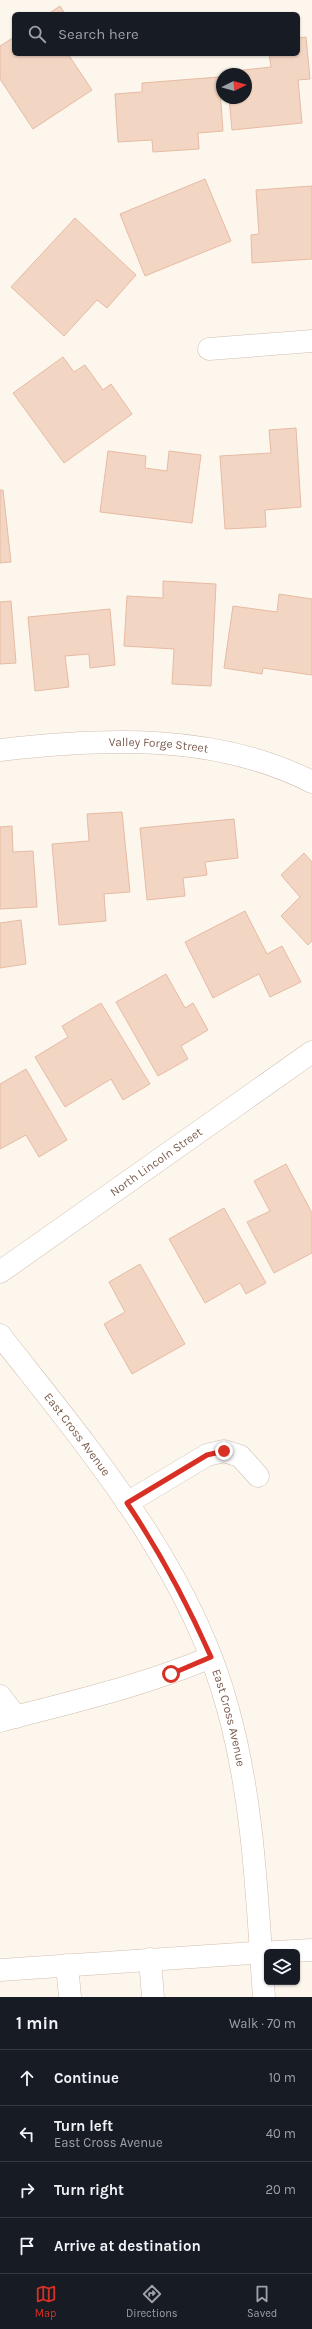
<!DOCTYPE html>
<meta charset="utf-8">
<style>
:root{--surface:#171b24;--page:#242831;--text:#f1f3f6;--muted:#9ea1a6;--line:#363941;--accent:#d93025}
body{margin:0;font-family:Karla,sans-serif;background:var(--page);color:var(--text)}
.controls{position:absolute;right:12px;bottom:12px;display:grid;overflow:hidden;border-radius:6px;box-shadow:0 1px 3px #0004}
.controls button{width:36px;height:36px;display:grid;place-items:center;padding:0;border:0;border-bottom:1px solid var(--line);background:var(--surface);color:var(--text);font:20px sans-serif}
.compass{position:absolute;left:216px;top:68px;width:36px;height:36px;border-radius:50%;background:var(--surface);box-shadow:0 1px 3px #0004;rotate:85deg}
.stop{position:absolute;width:12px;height:12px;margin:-9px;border:3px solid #d93025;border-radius:50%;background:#fff}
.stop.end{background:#d93025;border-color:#fff;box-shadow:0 1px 4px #0008}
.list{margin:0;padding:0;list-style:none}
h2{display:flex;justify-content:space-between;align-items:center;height:52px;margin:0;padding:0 16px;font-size:17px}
h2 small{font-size:13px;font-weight:400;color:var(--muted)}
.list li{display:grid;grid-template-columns:26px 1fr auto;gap:12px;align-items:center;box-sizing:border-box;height:56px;padding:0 16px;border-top:1px solid var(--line)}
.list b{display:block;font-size:15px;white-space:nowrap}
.list p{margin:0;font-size:13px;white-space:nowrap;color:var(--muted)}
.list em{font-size:13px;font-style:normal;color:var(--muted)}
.icon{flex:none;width:22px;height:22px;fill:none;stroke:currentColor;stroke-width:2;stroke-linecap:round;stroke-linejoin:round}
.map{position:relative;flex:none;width:312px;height:1997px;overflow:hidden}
.search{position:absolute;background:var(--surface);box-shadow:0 1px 3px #0004;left:12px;right:12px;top:12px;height:44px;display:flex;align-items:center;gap:10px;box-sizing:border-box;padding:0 14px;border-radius:6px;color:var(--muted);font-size:15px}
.sheet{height:276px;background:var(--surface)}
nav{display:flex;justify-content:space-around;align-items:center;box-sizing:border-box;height:56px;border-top:1px solid var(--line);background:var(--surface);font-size:11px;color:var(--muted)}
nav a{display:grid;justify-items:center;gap:2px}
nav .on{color:var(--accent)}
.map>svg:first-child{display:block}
</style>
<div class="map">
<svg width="312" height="1997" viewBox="0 0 312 1997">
<rect width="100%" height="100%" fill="#fdf6ec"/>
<path fill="#f3d5c3" stroke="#e6bba3" d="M 60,6 L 65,14 L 48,14 Z
M 14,37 L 14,54 L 68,54 L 92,90 L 33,129 L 0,79 L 0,46 Z
M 306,37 L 310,79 L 298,80 L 302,123 L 232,130 L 229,98 L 246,98 L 246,74 L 226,74 L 226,72 L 271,67 L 269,54 L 298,54 L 298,38 Z
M 219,77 L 223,131 L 198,133 L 199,149 L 153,152 L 152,140 L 118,142 L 115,94 L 142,92 L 142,83 Z
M 205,179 L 231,241 L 145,276 L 120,214 Z
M 312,186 L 312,259 L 252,263 L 251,235 L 259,234 L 256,190 Z
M 75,218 L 136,275 L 107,308 L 97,300 L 64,336 L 11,287 Z
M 63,357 L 74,372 L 85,365 L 103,390 L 111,384 L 132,414 L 64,463 L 13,393 Z
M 296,428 L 301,507 L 265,510 L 266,527 L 225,529 L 220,456 L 271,453 L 269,430 Z
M 108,451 L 146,456 L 145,468 L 167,471 L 169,451 L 201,455 L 192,523 L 100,512 Z
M 0,490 L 3,490 L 11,562 L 0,563 Z
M 163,581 L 216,584 L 211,686 L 172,684 L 174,649 L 124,646 L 127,596 L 163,598 Z
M 279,594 L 312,599 L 312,675 L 263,668 L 262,674 L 224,668 L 233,606 L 277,612 Z
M 11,601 L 16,663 L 0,664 L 0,602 Z
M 110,609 L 115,665 L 90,668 L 89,654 L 65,656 L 69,687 L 35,691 L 28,617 Z
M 122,812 L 130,892 L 104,894 L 106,921 L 59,925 L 52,844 L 89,841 L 87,814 Z
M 234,819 L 238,858 L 205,862 L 207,875 L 183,878 L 185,896 L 147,900 L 140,828 Z
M 12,826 L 13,852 L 33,851 L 37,907 L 0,909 L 0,827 Z
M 304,853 L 312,862 L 312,941 L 308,945 L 281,916 L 300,897 L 281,875 Z
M 245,911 L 267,954 L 282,946 L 301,982 L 270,997 L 259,974 L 213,998 L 185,942 Z
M 21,920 L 26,964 L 0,968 L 0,923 Z
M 166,974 L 185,1008 L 193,1003 L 208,1030 L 181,1046 L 188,1059 L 158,1076 L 116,1002 Z
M 101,1003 L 150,1084 L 123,1100 L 111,1079 L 65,1107 L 35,1057 L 68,1037 L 62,1026 Z
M 26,1069 L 67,1140 L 39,1157 L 26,1135 L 0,1149 L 0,1084 Z
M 286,1164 L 312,1213 L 312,1253 L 274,1273 L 247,1222 L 270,1211 L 254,1181 Z
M 224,1208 L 266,1283 L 246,1294 L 240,1283 L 205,1303 L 169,1239 Z
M 140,1264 L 185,1344 L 132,1374 L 104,1324 L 125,1312 L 109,1282 Z"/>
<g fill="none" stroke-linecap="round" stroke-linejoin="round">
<g stroke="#d1beb0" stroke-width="23">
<g id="minor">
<path d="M 209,349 L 312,341"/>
<path id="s1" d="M 0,750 C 104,738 216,733 312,782"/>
<path id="s2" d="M 0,1272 L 312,1052"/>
<path id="s3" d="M 0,1335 C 89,1449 190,1566 228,1709 C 254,1803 257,1900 264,1997"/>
<path d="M 127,1503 L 207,1455 L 224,1451 L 240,1456 L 258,1476"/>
<path d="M 0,1696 L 16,1717"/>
<path d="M 0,1721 C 71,1702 143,1686 211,1657"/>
<path d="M 275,1952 L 312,1950"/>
<path d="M 150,1959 L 153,1997"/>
<path d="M 67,1965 L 70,1997"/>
<path d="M 0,1970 L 267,1952"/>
</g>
</g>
<use href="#minor" stroke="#fff" stroke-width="22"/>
</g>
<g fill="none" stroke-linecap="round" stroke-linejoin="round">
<path stroke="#d93025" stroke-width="5" d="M 171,1674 L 211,1657 C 187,1603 160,1552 127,1503 L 207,1455 L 224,1451"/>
</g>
<g text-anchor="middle" stroke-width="3.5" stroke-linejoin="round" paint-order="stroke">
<g font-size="12" fill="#7a5c4d" stroke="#fffaf3">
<text dy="4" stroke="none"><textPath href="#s1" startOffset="159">Valley Forge Street</textPath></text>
<text dy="4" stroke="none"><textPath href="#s2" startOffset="191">North Lincoln Street</textPath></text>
<text dy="4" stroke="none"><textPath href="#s3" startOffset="126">East Cross Avenue</textPath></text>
<text dy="4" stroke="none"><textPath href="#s3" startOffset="450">East Cross Avenue</textPath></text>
</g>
</g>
</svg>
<div class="controls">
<button><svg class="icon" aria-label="layers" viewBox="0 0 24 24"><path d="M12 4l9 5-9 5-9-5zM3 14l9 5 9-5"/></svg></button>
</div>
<svg class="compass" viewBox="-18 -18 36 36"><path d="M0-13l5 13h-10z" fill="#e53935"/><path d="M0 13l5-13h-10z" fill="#9ea1a6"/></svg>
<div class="stop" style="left:171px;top:1674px"></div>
<div class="stop end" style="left:224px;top:1451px"></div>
<div class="search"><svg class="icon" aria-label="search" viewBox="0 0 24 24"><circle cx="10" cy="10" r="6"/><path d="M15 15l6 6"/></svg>Search here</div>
</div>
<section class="sheet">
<h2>1 min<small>Walk · 70 m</small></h2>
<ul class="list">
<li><svg class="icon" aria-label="ahead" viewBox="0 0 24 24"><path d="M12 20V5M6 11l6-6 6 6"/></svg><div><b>Continue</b></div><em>10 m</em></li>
<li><svg class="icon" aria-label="left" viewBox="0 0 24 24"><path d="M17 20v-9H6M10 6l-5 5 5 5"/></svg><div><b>Turn left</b><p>East Cross Avenue</p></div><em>40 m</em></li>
<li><svg class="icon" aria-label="right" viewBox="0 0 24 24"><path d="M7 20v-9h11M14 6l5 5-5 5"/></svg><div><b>Turn right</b></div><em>20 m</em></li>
<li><svg class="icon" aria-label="arrive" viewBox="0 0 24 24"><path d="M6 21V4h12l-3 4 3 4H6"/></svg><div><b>Arrive at destination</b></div></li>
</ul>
</section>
<nav>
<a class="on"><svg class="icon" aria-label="map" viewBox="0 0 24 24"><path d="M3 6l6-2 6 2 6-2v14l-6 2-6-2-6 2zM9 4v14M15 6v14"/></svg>Map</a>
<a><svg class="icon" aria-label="directions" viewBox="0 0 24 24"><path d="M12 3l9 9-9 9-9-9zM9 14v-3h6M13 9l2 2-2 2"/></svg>Directions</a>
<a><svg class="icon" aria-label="saved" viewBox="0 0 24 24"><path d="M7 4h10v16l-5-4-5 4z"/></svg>Saved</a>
</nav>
